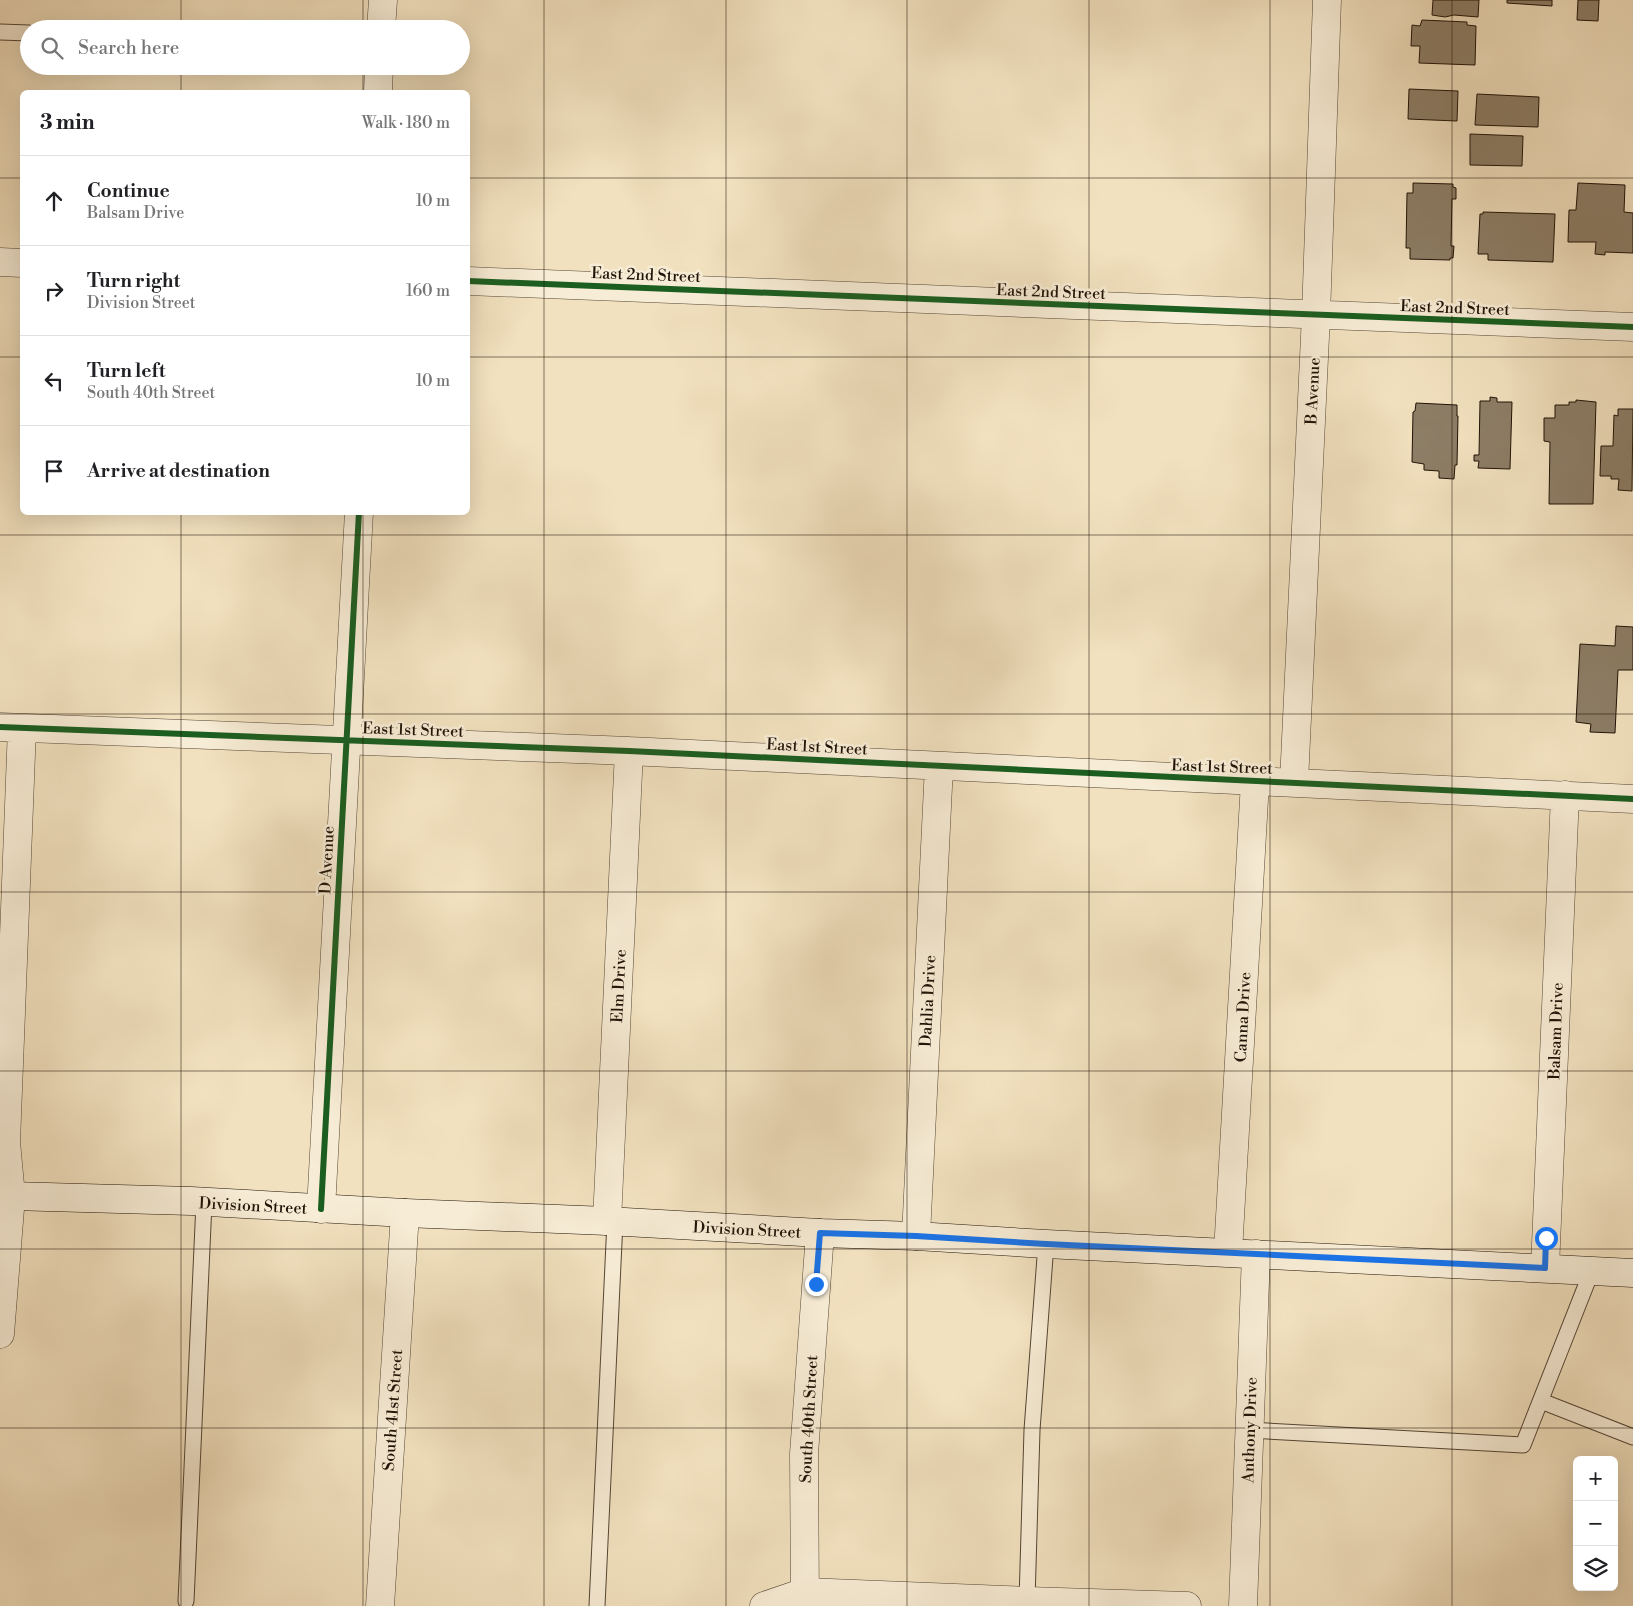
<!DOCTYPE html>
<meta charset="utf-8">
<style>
:root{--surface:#fff;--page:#f6f6f6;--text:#202124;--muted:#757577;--line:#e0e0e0}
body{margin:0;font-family:"Libre Bodoni",serif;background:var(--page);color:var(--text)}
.controls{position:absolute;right:15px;bottom:15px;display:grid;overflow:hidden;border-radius:8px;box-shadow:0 5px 20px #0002}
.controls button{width:45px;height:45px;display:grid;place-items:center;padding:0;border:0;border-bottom:1px solid var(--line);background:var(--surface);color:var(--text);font:25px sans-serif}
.stop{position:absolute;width:15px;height:15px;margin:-11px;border:4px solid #1a73e8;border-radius:50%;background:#fff}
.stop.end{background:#1a73e8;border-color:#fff;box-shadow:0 1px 5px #0008}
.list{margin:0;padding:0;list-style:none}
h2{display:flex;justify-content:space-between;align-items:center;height:65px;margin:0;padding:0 20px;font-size:21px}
h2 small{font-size:16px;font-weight:400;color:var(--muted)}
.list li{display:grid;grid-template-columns:32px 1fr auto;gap:15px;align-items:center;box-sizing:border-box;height:90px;padding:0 20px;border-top:1px solid var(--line)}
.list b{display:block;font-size:19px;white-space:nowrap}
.list p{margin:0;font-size:16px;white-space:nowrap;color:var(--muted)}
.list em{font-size:16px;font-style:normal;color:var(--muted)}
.icon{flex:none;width:28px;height:28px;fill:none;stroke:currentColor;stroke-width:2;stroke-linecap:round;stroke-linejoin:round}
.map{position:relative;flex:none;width:1633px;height:1606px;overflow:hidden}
.search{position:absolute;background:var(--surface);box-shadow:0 5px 20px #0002;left:20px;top:20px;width:450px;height:55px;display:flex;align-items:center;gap:12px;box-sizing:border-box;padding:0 18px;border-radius:28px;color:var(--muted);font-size:19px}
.panel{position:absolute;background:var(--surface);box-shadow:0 5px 20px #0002;left:20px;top:90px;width:450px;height:425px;border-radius:8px}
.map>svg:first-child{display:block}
</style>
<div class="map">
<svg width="1633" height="1606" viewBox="0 0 1633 1606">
<rect width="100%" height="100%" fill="#f2e1bf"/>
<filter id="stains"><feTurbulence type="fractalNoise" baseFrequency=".004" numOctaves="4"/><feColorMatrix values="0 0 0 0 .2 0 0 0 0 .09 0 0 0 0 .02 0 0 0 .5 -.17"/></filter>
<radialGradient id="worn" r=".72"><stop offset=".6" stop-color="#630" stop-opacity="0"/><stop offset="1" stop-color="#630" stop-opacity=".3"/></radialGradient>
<path fill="#8d7e67" stroke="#201307" d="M 1433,0 L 1479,0 L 1478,17 L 1454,15 L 1445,17 L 1432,15 Z
M 1507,0 L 1552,0 L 1552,6 L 1507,3 Z
M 1578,0 L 1599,0 L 1598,21 L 1577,20 Z
M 1422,20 L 1467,22 L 1467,25 L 1476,26 L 1475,65 L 1419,63 L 1420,46 L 1411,46 L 1412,25 L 1420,26 Z
M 1409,89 L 1458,91 L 1457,121 L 1408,119 Z
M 1477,94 L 1539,97 L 1538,127 L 1475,125 Z
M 1470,134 L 1523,136 L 1522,166 L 1470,165 Z
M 1413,183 L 1453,184 L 1453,187 L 1456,188 L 1456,199 L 1452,199 L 1451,246 L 1454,246 L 1453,258 L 1450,258 L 1450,260 L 1410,259 L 1410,248 L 1406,248 L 1407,193 L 1413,193 Z
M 1578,183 L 1625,185 L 1624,212 L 1633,213 L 1633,253 L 1605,252 L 1605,255 L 1595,254 L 1596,242 L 1568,242 L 1569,210 L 1576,210 Z
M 1483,212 L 1555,214 L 1553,262 L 1488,260 L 1488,254 L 1478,254 L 1480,214 L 1483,214 Z
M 1490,397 L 1497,398 L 1497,402 L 1512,402 L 1510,469 L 1478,468 L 1479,461 L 1474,461 L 1474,455 L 1479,455 L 1480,401 L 1490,401 Z
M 1576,400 L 1596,402 L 1593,504 L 1549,504 L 1550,442 L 1544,441 L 1544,418 L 1555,418 L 1555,405 L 1569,405 L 1569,402 L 1576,402 Z
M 1416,403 L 1457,405 L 1457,416 L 1458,416 L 1457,465 L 1455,465 L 1454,479 L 1439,478 L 1439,471 L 1424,470 L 1424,464 L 1412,462 L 1413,412 L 1415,411 Z
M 1618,409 L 1633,409 L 1632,491 L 1618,490 L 1619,479 L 1611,479 L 1611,476 L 1600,476 L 1601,446 L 1613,446 L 1614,415 L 1618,416 Z
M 1616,626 L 1633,627 L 1633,670 L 1618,670 L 1615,733 L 1590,732 L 1591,724 L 1576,722 L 1580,644 L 1615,646 Z"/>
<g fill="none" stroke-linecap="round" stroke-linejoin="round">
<g stroke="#544635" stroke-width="17">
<path id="service" d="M 0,32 L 29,33
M 1541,1401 L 1633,1437
M 1249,1430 L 1523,1445 L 1592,1270
M 186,1601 L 204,1203
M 1027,1601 L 1032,1430 L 1046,1244
M 597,1606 L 615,1221"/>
</g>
<g stroke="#544635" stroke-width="29">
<path id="minor" d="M 0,262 L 22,263
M 468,281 L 1633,327
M 0,727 L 629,751 L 1633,799
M 1294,782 L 1316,315 L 1327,0
M 607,1221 L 629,751
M 916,1236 L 939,766
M 1228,1252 L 1255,782
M 1545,1268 L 1565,795
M 0,1334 L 11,1196 L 6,1142 L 22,728
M 380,1606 L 405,1213
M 764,1606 L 805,1592 L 1027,1601 L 1187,1606
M 1243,1606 L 1256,1254"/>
</g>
<g stroke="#544635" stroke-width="29">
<path id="tertiary" d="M 381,29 L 383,0
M 378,92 L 379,66
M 321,1209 L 359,512
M 805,1606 L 804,1454 L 820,1233"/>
</g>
<g stroke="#201307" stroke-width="29">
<path id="secondary" d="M 0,1190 L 11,1196 L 191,1201 L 405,1213 L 607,1221 L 820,1233 L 916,1236 L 1046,1244 L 1633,1273"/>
</g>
<use href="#service" stroke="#f7ecd5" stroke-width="15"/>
<use href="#minor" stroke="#f7ecd5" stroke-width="28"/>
<use href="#tertiary" stroke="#f7ecd5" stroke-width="28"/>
<use href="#secondary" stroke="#f7ecd5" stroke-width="28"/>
<g stroke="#f7ecd5" stroke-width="9">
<path id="cycleway" d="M 468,281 L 1633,327
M 0,727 L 629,751 L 1633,799
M 321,1209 L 359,512"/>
</g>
<use href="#cycleway" stroke="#1b5e20" stroke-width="6"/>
</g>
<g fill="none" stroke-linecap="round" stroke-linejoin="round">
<path stroke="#1a73e8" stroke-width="6" d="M 816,1284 L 820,1233 L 916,1236 L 1046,1244 L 1545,1268 L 1546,1238"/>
</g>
<path fill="none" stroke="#201307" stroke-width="1" stroke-opacity="0.55" d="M 181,0 L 181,29M 363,0 L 363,29M 544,0 L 544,1606M 726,0 L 726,1606M 907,0 L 907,1606M 1089,0 L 1089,1606M 1270,0 L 1270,1606M 1452,0 L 1452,1606M 181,66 L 181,92M 363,66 L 363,92M 0,178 L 22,178M 468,178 L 1633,178M 0,357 L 22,357M 468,357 L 1633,357M 181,512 L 181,1606M 363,512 L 363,1606M 0,535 L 1633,535M 0,714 L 1633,714M 0,892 L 1633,892M 0,1071 L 1633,1071M 0,1249 L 1633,1249M 0,1428 L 1633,1428"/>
<g text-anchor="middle" stroke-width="5" stroke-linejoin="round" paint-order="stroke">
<g font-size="16" fill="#201307" stroke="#f7ecd5">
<text transform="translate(646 274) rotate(2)" y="6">East 2nd Street</text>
<text transform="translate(1051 291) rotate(2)" y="6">East 2nd Street</text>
<text transform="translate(1455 307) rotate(2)" y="6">East 2nd Street</text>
<text transform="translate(1312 391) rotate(-87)" y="6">B Avenue</text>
<text transform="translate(413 729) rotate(2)" y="6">East 1st Street</text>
<text transform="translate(817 746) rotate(3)" y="6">East 1st Street</text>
<text transform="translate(1222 766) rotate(2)" y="6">East 1st Street</text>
<text transform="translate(326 860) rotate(-87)" y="6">D Avenue</text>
<text transform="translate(618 986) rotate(-87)" y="6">Elm Drive</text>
<text transform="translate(927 1001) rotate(-87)" y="6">Dahlia Drive</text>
<text transform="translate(1242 1017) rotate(-87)" y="6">Canna Drive</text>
<text transform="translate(1555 1031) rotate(-88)" y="6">Balsam Drive</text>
<text transform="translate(253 1205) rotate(3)" y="6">Division Street</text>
<text transform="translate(747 1229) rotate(3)" y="6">Division Street</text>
<text transform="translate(392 1410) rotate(-86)" y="6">South 41st Street</text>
<text transform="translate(808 1419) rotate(-87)" y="6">South 40th Street</text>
<text transform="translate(1249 1430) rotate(-88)" y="6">Anthony Drive</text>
</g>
</g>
<rect width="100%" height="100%" filter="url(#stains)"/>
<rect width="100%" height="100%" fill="url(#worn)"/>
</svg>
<div class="controls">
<button>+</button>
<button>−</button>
<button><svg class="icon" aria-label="layers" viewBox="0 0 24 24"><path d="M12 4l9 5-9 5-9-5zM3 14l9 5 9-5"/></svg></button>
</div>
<div class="stop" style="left:1546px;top:1238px"></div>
<div class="stop end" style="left:816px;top:1284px"></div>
<div class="search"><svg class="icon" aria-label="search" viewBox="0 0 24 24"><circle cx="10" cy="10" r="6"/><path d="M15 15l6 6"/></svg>Search here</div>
<section class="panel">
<h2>3 min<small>Walk · 180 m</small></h2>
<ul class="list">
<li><svg class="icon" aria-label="ahead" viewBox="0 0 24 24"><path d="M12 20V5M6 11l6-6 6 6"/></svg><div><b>Continue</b><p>Balsam Drive</p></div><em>10 m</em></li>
<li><svg class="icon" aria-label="right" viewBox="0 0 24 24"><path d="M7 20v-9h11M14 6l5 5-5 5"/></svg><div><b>Turn right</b><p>Division Street</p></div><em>160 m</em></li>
<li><svg class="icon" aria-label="left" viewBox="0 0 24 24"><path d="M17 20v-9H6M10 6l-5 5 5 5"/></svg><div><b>Turn left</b><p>South 40th Street</p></div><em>10 m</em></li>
<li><svg class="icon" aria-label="arrive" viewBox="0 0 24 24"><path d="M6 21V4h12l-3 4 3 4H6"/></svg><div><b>Arrive at destination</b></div></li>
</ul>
</section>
</div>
